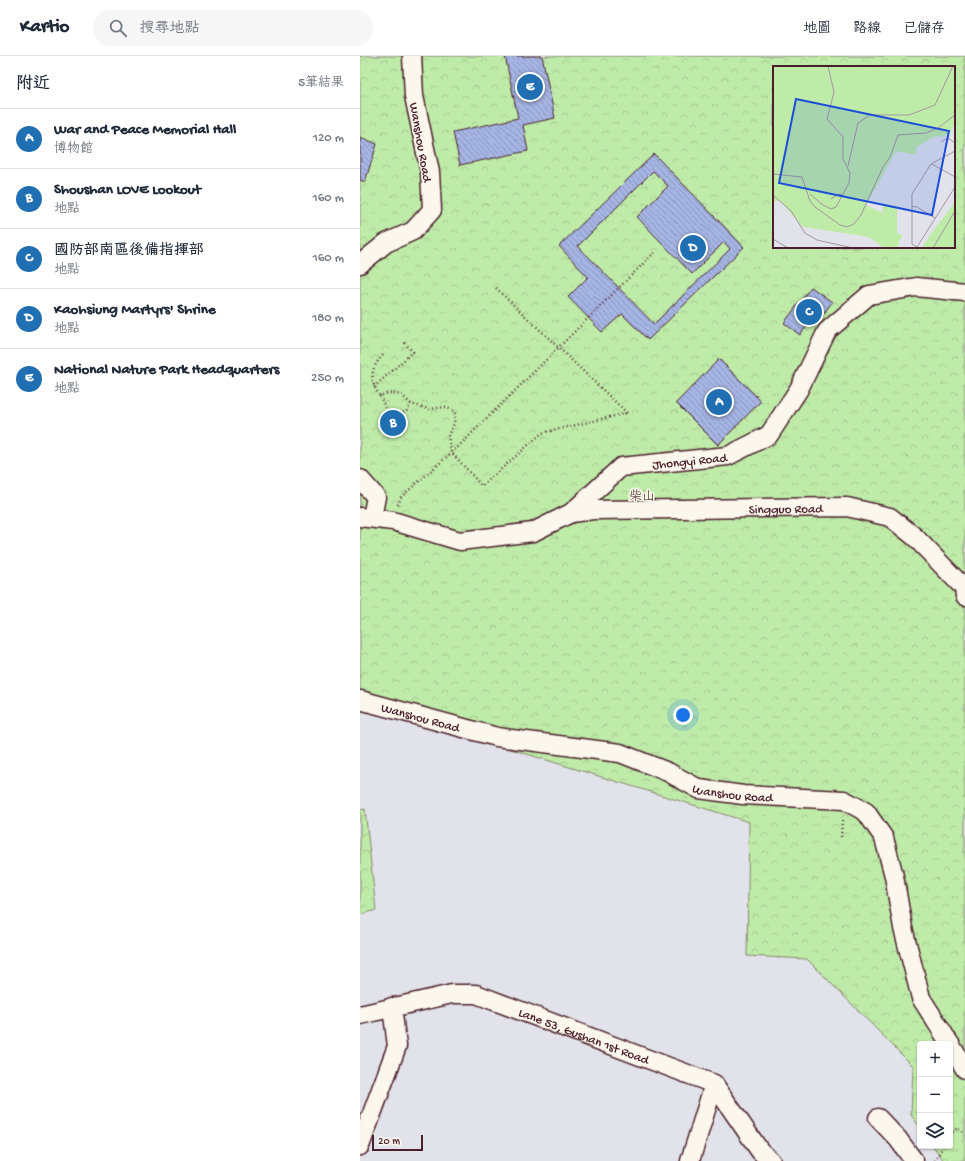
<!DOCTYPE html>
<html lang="zh-TW">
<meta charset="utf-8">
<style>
:root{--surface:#fff;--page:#f6f6f7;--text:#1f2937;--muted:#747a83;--line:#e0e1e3;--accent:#1f6fb2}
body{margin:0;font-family:"Gochi Hand","LXGW WenKai TC",sans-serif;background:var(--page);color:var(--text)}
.controls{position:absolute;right:12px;bottom:12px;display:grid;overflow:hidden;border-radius:4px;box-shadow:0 1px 3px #0004}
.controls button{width:36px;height:36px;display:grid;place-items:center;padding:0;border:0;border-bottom:1px solid var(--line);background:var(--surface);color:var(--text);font:20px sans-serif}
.scale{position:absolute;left:12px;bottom:10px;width:51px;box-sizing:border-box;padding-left:4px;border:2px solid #4a1f2b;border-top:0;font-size:11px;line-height:14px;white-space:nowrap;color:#4a1f2b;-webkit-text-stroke:3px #fbf7ec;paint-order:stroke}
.you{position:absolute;left:323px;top:659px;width:14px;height:14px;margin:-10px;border:3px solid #fff;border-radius:50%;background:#1a73e8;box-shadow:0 0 0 6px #1a73e833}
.badge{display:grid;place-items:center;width:26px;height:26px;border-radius:50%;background:var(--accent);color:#fff;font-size:13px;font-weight:700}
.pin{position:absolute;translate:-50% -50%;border:2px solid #fff;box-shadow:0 1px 4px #0006}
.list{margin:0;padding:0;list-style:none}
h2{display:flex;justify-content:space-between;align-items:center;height:52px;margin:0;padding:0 16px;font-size:17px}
h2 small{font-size:13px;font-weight:400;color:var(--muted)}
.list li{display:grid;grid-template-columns:26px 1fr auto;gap:12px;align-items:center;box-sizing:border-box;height:60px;padding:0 16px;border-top:1px solid var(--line)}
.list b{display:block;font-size:15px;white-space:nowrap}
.list p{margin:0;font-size:13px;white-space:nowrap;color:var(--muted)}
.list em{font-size:13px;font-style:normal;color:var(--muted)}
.icon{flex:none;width:22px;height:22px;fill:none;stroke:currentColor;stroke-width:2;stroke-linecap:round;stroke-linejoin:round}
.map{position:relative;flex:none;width:605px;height:1105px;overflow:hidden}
header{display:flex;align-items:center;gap:24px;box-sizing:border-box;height:56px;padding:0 20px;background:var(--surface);border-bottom:1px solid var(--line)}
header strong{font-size:19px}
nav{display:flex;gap:22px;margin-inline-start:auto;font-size:14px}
.search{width:280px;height:36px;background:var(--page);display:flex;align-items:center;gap:10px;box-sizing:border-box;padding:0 14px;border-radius:22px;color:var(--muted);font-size:15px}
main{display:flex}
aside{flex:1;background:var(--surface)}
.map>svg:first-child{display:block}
</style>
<header>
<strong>Kartio</strong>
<div class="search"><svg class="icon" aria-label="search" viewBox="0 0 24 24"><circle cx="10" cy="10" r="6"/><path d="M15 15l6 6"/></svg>搜尋地點</div>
<nav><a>地圖</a><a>路線</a><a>已儲存</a></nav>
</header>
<main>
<aside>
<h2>附近<small>5筆結果</small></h2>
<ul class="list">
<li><span class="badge">A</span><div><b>War and Peace Memorial Hall</b><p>博物館</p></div><em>120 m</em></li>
<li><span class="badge">B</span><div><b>Shoushan LOVE Lookout</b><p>地點</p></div><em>160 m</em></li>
<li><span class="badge">C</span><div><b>國防部南區後備指揮部</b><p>地點</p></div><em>160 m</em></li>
<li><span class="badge">D</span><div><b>Kaohsiung Martyrs' Shrine</b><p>地點</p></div><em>180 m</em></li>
<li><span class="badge">E</span><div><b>National Nature Park Headquarters</b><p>地點</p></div><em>250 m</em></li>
</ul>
</aside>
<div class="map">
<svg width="605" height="1105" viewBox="0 0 605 1105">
<defs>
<pattern id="forest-crowns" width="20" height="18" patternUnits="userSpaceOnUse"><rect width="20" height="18" fill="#bfeba9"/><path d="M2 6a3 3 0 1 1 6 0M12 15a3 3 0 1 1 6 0" fill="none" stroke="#a6c992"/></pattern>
<pattern id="building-back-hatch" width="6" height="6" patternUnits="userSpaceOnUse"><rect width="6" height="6" fill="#a6b5e4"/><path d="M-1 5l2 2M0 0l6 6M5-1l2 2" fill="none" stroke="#8993b9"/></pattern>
</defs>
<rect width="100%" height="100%" fill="#e2e3ea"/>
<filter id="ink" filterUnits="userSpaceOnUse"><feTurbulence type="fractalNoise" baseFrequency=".025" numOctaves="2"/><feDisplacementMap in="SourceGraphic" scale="8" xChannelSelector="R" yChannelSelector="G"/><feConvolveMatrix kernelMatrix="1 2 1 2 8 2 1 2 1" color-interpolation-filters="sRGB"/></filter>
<g filter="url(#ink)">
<path fill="url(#forest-crowns)" stroke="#84856a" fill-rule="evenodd" d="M 0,0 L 605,0 L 605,1105 L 584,1105 L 573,1090 L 590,1090 L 590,988 L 560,988 L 560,1071 L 551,1059 L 553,1010 L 447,903 L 387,900 L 389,766 L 0,647 ZM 414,11 L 594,11 L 594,191 L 414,191 Z
M 5,753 L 16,854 L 0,859 L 0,754 Z"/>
<path fill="url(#building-back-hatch)" stroke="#4a1f2b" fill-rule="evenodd" d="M 145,0 L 182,0 L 195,62 L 163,69 L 168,95 L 100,109 L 93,76 L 158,62 Z
M 0,81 L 17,88 L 5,126 L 0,124 Z
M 294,98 L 384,191 L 288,284 L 262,258 L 242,276 L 208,241 L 228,221 L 199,190 ZM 293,115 L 308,130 L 277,161 L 332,218 L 364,186 L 370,193 L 294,268 L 218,190 Z
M 451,231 L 472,246 L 455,270 L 450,266 L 440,279 L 424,267 Z
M 359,303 L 401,345 L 358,389 L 316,347 Z"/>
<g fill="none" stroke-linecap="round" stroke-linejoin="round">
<g stroke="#4a1f2b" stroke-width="21">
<g id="minor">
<path d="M 0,208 L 26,187 L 53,175 L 72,154 L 70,116 L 54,40 L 52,0"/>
<path d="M 0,423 L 16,441 L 12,461"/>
<path id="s1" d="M 211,457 L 233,454 L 487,451 L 530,461 L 555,481 L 604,532 L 605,540"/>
<path id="s2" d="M 0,461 L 33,465 L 100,485 L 173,476 L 211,457 L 261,411 L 368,400 L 409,379 L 439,333 L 467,275 L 509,239 L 556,231 L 605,236"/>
<path id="s3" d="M 0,644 L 137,681 L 260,697 L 308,716 L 339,733 L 383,739 L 484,744 L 506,756 L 524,782 L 534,820 L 543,872 L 561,942 L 590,988"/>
<path id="s4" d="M 0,959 L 92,938 L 116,938 L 354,1028 L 400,1095 L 411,1105"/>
<path d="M 590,988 L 605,1013"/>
<path d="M 518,1062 L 538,1083 L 554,1105"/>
<path d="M 0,1090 L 37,990 L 32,951"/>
<path d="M 330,1105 L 354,1028"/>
</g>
</g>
<path stroke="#4a1f2b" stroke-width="2.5" stroke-dasharray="1 3" stroke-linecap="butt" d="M 136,232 L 267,357
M 23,299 C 10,313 9,324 20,340 L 28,337 L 42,339 L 51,348 L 69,353 L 86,351 L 95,356 L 94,368 L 88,379 L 91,396 L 122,430 L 182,377 L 267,357
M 14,331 L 53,296 L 43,285
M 20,340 C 26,354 29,360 46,356 L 51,348
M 38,449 L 41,441 L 98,391 L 295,196
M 481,781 L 482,763
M 590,1079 L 597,1072 L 605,1078
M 575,1105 L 583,1090"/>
<use href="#minor" stroke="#fbf7ec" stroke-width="18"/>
</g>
</g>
<g text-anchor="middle" stroke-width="3" stroke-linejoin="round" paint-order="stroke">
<g font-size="13" fill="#4a1f2b" stroke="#fbf7ec">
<text transform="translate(62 86) rotate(80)" y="5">Wanshou Road</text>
<text dy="5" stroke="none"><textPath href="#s2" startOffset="356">Jhongyi Road</textPath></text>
<text dy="5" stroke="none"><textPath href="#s1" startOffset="215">Singguo Road</textPath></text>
<text dy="5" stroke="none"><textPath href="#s3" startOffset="63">Wanshou Road</textPath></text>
<text dy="5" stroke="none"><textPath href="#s3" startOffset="387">Wanshou Road</textPath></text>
<text dy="5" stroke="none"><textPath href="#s4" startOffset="234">Lane 53, Gushan 1st Road</textPath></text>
</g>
<g font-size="13" fill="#67524a" stroke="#fbf7ec">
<text x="282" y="444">柴山</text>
</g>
</g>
<g transform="translate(413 10)">
<rect width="182" height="182" fill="#e2e3ea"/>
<path d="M 0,0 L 182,0 L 182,54 L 178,67 L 169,71 L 162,70 L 144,81 L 142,89 L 123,85 L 93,139 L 110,147 L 110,138 L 124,140 L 124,167 L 129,169 L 124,182 L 111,182 L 96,171 L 30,161 L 7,135 L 0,135 ZM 182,136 L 182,182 L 149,182 L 157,169 Z" fill="#bfeba9"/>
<path fill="none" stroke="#a5959e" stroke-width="1" d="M 168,76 L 175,72 L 182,77M 159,98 L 182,111M 75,100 L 85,57 L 97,49 L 136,49 L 162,39 L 180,0M 0,108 L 29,111 L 37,135 L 42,141 L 67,159 L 74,161 L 81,158 L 88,149 L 110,101 L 117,91 L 125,69 L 153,67 L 165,62 L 182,49M 37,128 L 50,139 L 58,143 L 63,141 L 76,117 L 77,107 L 70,93 L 70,71 L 54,53 L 61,26 L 55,0M 0,129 L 18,145 L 32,167 L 44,174 L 80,182M 58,133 L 66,128 L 70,129M 138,140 L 144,141 L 162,152M 0,173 L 15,182M 144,181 L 139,178 L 139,128 L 158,98 L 182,85M 144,181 L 182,121M 160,182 L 182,145"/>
<path fill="#1d4ed8" fill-opacity="0.15" stroke="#1d4ed8" stroke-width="2" d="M 23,33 L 176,65 L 159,149 L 6,117 Z"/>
<rect width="182" height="182" fill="none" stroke="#4a1f2b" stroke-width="2"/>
</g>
</svg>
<div class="controls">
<button>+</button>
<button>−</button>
<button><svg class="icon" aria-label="layers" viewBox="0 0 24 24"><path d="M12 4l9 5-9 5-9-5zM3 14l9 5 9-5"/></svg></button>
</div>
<div class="scale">20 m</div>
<div class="you"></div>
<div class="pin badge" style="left:359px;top:346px">A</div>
<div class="pin badge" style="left:33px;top:367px">B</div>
<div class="pin badge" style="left:449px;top:256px">C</div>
<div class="pin badge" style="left:333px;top:192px">D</div>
<div class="pin badge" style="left:170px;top:31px">E</div>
</div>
</main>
